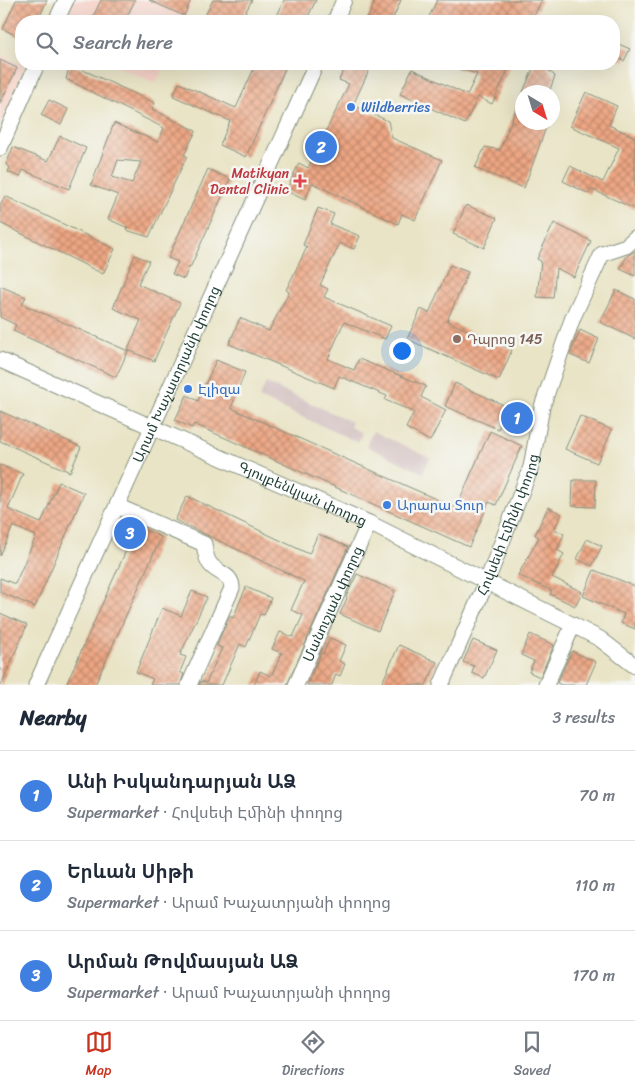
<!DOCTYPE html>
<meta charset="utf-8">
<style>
:root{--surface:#fff;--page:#f6f6f7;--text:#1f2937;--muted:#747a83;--line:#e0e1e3;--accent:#c8321e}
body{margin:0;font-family:Sriracha,"Noto Sans Armenian",sans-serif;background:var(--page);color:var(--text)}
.compass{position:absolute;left:515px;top:85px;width:45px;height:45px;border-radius:50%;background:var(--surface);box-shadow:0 5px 20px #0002;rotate:142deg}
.you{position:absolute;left:401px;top:350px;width:18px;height:18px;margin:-12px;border:4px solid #fff;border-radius:50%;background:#1a73e8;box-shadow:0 0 0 8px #1a73e833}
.badge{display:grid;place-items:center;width:32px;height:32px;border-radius:50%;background:var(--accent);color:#fff;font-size:16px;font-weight:700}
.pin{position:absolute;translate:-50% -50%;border:2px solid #fff;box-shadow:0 1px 5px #0006}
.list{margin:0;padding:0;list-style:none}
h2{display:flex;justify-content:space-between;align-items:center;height:65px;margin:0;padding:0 20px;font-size:21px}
h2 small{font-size:16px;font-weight:400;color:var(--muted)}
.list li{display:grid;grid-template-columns:32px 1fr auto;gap:15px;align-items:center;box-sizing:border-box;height:90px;padding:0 20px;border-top:1px solid var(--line)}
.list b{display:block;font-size:19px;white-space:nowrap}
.list p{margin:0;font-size:16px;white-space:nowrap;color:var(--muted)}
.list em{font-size:16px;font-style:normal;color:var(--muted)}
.icon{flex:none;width:28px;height:28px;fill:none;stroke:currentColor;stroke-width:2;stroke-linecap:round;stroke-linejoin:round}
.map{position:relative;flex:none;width:635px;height:685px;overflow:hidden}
.search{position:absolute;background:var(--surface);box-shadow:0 5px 20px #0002;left:15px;right:15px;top:15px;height:55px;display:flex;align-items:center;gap:12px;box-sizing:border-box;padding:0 18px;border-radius:20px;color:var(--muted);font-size:19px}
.sheet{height:335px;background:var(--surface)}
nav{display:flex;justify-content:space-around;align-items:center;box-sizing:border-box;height:70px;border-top:1px solid var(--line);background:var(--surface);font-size:14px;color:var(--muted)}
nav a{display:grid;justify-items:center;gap:2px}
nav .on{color:var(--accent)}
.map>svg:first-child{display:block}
</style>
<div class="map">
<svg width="635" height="685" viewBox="0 0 635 685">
<defs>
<pattern id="building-cross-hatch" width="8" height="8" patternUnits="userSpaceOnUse" patternTransform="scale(1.25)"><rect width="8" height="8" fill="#eda683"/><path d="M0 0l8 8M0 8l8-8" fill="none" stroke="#bf886c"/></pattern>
</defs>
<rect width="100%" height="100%" fill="#f6f6f2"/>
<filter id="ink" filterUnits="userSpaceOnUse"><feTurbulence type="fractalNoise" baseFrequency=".02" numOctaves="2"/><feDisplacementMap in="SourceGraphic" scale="10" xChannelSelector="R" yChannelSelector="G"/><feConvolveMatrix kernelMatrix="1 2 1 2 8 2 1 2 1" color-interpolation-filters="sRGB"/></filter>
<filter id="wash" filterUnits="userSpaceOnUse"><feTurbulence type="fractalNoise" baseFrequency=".0096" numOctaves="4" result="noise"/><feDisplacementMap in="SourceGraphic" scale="20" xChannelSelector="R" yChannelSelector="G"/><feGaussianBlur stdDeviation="1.12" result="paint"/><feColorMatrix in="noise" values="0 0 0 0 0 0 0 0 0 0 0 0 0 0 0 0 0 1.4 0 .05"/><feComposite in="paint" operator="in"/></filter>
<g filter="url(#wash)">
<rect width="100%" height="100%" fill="#e9e4c6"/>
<path fill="#f7d1c7" d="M 74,0 L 194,0 L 184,21 L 65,21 Z
M 0,55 L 25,66 L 0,124 Z
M 111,64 L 165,64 L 156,83 Z"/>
<path fill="#d2bfc0" d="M 266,383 L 352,422 L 350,427 L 362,433 L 358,442 L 259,398 Z
M 373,431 L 430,458 L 423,473 L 366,446 Z"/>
<g id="blocks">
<path fill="url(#building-cross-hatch)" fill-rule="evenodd" d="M 16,0 L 47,0 L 38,21 L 21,21 L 21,38 L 3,29 Z
M 101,0 L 135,0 L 125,21 L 91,21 Z
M 149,0 L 191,0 L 184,16 Z
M 213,0 L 252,0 L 241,21 L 215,21 L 205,16 Z
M 284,0 L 316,0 L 306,21 L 275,21 Z
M 376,0 L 401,0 L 392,21 L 366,21 Z
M 437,0 L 542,0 L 531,21 L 427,21 Z
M 614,42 L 630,49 L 624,61 L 614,56 Z
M 0,60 L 17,68 L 0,104 Z
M 70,64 L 155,103 L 152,109 L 196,131 L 184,155 L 187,156 L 149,237 L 126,230 L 128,228 L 108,219 L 118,195 L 91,185 L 114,123 L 158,142 L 164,128 L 66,79 ZM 118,160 L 141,162 L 132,183 L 112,177 Z
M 256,64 L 287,64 L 246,157 L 220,145 L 230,121 L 173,96 L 179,83 L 236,108 Z
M 347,64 L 372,64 L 353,105 L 388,121 L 392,138 L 442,160 L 415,220 L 402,214 L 398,224 L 312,183 L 305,200 L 286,191 L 299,163 L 308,168 L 349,84 L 339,80 Z
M 454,64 L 511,64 L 492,104 L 478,97 L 465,124 L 400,94 L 412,69 L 467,95 L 477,74 L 453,67 Z
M 535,64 L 550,64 L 547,69 L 555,76 L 549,92 L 523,92 Z
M 586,92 L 617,106 L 609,125 L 635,137 L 635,209 L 591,189 L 589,194 L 563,181 L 570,166 L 603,182 L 619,148 L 570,126 Z
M 522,93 L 522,122 L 548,122 L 524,188 L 475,168 L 485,147 L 500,150 Z
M 49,100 L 68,109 L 61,125 L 41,115 Z
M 60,136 L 86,148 L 69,189 L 23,170 L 20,177 L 8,172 L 10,167 L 6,165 L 13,147 L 48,161 Z
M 208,169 L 230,179 L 190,268 L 189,267 L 184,279 L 172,274 L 178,262 L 168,258 Z
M 5,196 L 115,249 L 103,274 L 0,223 L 0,206 Z
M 466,205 L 497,218 L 484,248 L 453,234 Z
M 318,208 L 334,214 L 330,224 L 360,236 L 354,249 L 340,243 L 320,285 L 328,289 L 324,297 L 391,326 L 385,339 L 344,322 L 328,359 L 354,370 L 359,359 L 426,386 L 421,397 L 446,410 L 430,441 L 406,428 L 414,412 L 385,400 L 387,396 L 339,376 L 334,388 L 229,344 L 240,318 L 269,331 L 289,292 L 286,290 L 307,247 L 303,245 Z
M 554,223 L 591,241 L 574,277 L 556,268 L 553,298 L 537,297 L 541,261 L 537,259 Z
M 635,251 L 635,276 L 620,269 L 627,256 Z
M 135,255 L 149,261 L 138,284 L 180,303 L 154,361 L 128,350 L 141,320 L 113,308 Z
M 450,265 L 468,272 L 447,321 L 512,350 L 499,380 L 407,339 L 421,309 L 429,313 Z
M 0,286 L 26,297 L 22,304 L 128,351 L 116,377 L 13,331 L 16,325 L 0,317 Z
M 616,290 L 635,299 L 635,339 L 600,322 Z
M 580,330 L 599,339 L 589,363 L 570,355 Z
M 216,360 L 245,372 L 231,408 L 456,508 L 490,431 L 522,446 L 496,505 L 489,502 L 469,547 L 194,424 L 192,428 L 175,420 L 187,395 L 198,401 Z
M 455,383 L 508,407 L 498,429 L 445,406 Z
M 0,411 L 81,447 L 70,472 L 0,441 Z
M 580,416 L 612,430 L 597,463 L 565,449 Z
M 0,465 L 23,474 L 8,509 L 41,523 L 59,482 L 84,493 L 35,607 L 0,592 L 0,578 L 15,584 L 36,536 L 13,526 L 0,556 Z
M 573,480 L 596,480 L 595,507 L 572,506 Z
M 187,496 L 309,554 L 318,534 L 348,547 L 287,685 L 254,685 L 260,671 L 271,676 L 282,653 L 272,649 L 280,632 L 293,637 L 303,615 L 291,610 L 304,581 L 175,520 Z
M 548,507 L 562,514 L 554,529 L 564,534 L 557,550 L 564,554 L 552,577 L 582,592 L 575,606 L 550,594 L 552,591 L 518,575 L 539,537 L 535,535 Z
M 137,526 L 161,537 L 95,685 L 66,685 Z
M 587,539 L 602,546 L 592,566 L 577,559 Z
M 594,570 L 635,586 L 635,629 L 621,623 L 624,614 L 583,596 Z
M 357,574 L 395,591 L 378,631 L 340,614 L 347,598 L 346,597 Z
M 246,587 L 271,598 L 264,615 L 260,614 L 246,647 L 240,644 L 222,685 L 199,685 L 201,681 L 206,683 L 222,648 L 217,646 L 220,637 L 230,616 L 233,618 Z
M 192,591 L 207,597 L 180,655 L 186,657 L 180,672 L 184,674 L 180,685 L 150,685 L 153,679 L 136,672 L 158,618 L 162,608 L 181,616 Z
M 0,613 L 27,625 L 1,685 L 0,685 Z
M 530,634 L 554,645 L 540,677 L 529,672 L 534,661 L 521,655 Z
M 330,638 L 346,645 L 339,661 L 345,664 L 340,676 L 336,674 L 332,685 L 307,685 L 321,653 L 323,654 Z
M 473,640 L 497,650 L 484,678 L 472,673 L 474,666 L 463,662 Z
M 399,645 L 437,662 L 426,685 L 381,685 Z
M 572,651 L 596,662 L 586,685 L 562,685 L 557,683 Z"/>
</g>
</g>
<g filter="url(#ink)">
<use href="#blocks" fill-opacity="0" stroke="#84907d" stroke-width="1"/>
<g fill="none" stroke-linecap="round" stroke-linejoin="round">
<g stroke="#84907d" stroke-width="17">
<g id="minor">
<path d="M 56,21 L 66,0"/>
<path d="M 335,21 L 344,0"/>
<path d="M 0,148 L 37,64"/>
<path id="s1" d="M 0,360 L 369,523 L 573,625 L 600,639 L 635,666"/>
<path d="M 117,506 L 204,544 C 205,551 206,559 210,564 C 218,574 232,574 232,588 L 189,685"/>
<path id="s2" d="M 36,685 L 316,64"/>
<path id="s3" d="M 296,685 L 369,523"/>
<path id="s4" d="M 441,685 L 487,581 L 531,467 L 542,407 L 573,317 L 602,254 L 626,246 L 635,238"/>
<path d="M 546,685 L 573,625"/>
</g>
</g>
<use href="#minor" stroke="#fff" stroke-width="15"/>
</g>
</g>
<g fill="#3f7fe0" stroke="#f6f6f2" stroke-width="2">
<circle cx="351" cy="107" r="5"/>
<circle cx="188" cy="389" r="5"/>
<circle cx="387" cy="505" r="5"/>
</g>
<path fill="#e0444e" stroke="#f6f6f2" stroke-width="2" d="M297.5 173.5h5v5h5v5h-5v5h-5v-5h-5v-5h5z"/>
<circle fill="#8d6e63" stroke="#f6f6f2" stroke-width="2" cx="457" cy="339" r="5"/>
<g text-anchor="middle" stroke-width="5" stroke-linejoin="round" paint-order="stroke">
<g font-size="14" fill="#366cbe" stroke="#f6f6f2" text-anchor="start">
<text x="361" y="112">Wildberries</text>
<text x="198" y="394">Էլիզա</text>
<text x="397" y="510">Արարա Տուր</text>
</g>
<g font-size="14" fill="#be3a42" stroke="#f6f6f2" text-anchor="end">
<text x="289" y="178">Matikyan<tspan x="289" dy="16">Dental Clinic</tspan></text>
</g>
<g font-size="14" fill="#785e54" stroke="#f6f6f2" text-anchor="start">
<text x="467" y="344">Դպրոց 145</text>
</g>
<g font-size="14" fill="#1f3d34" stroke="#f6f6f2">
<text dy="5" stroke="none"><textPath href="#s2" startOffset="341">Արամ Խաչատրյանի փողոց</textPath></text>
<text dy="5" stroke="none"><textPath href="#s1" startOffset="331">Գյուլբենկյան փողոց</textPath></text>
<text dy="5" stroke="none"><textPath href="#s4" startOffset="174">Հովսեփ Էմինի փողոց</textPath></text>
<text dy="5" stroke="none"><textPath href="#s3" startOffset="89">Մանուշյան փողոց</textPath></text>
</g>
</g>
</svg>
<svg class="compass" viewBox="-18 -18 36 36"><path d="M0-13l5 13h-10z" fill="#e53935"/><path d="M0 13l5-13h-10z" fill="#747a83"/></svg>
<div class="you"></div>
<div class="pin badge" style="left:517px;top:418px;background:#3f7fe0">1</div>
<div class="pin badge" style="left:321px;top:147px;background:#3f7fe0">2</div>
<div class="pin badge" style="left:130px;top:533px;background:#3f7fe0">3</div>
<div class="search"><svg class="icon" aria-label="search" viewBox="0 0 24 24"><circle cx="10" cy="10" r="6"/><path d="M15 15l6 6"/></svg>Search here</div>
</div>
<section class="sheet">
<h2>Nearby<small>3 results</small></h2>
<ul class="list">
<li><span class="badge" style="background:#3f7fe0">1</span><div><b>Անի Իսկանդարյան ԱՁ</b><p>Supermarket · Հովսեփ Էմինի փողոց</p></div><em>70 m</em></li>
<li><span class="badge" style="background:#3f7fe0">2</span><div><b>Երևան Սիթի</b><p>Supermarket · Արամ Խաչատրյանի փողոց</p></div><em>110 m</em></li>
<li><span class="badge" style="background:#3f7fe0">3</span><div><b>Արման Թովմասյան ԱՁ</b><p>Supermarket · Արամ Խաչատրյանի փողոց</p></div><em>170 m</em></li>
</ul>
</section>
<nav>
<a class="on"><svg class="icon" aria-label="map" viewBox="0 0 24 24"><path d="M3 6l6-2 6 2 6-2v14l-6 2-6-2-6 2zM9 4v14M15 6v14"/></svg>Map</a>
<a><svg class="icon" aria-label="directions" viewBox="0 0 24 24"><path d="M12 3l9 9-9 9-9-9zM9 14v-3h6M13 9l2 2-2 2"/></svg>Directions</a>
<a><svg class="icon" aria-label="saved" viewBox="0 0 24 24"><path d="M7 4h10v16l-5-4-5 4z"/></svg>Saved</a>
</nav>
